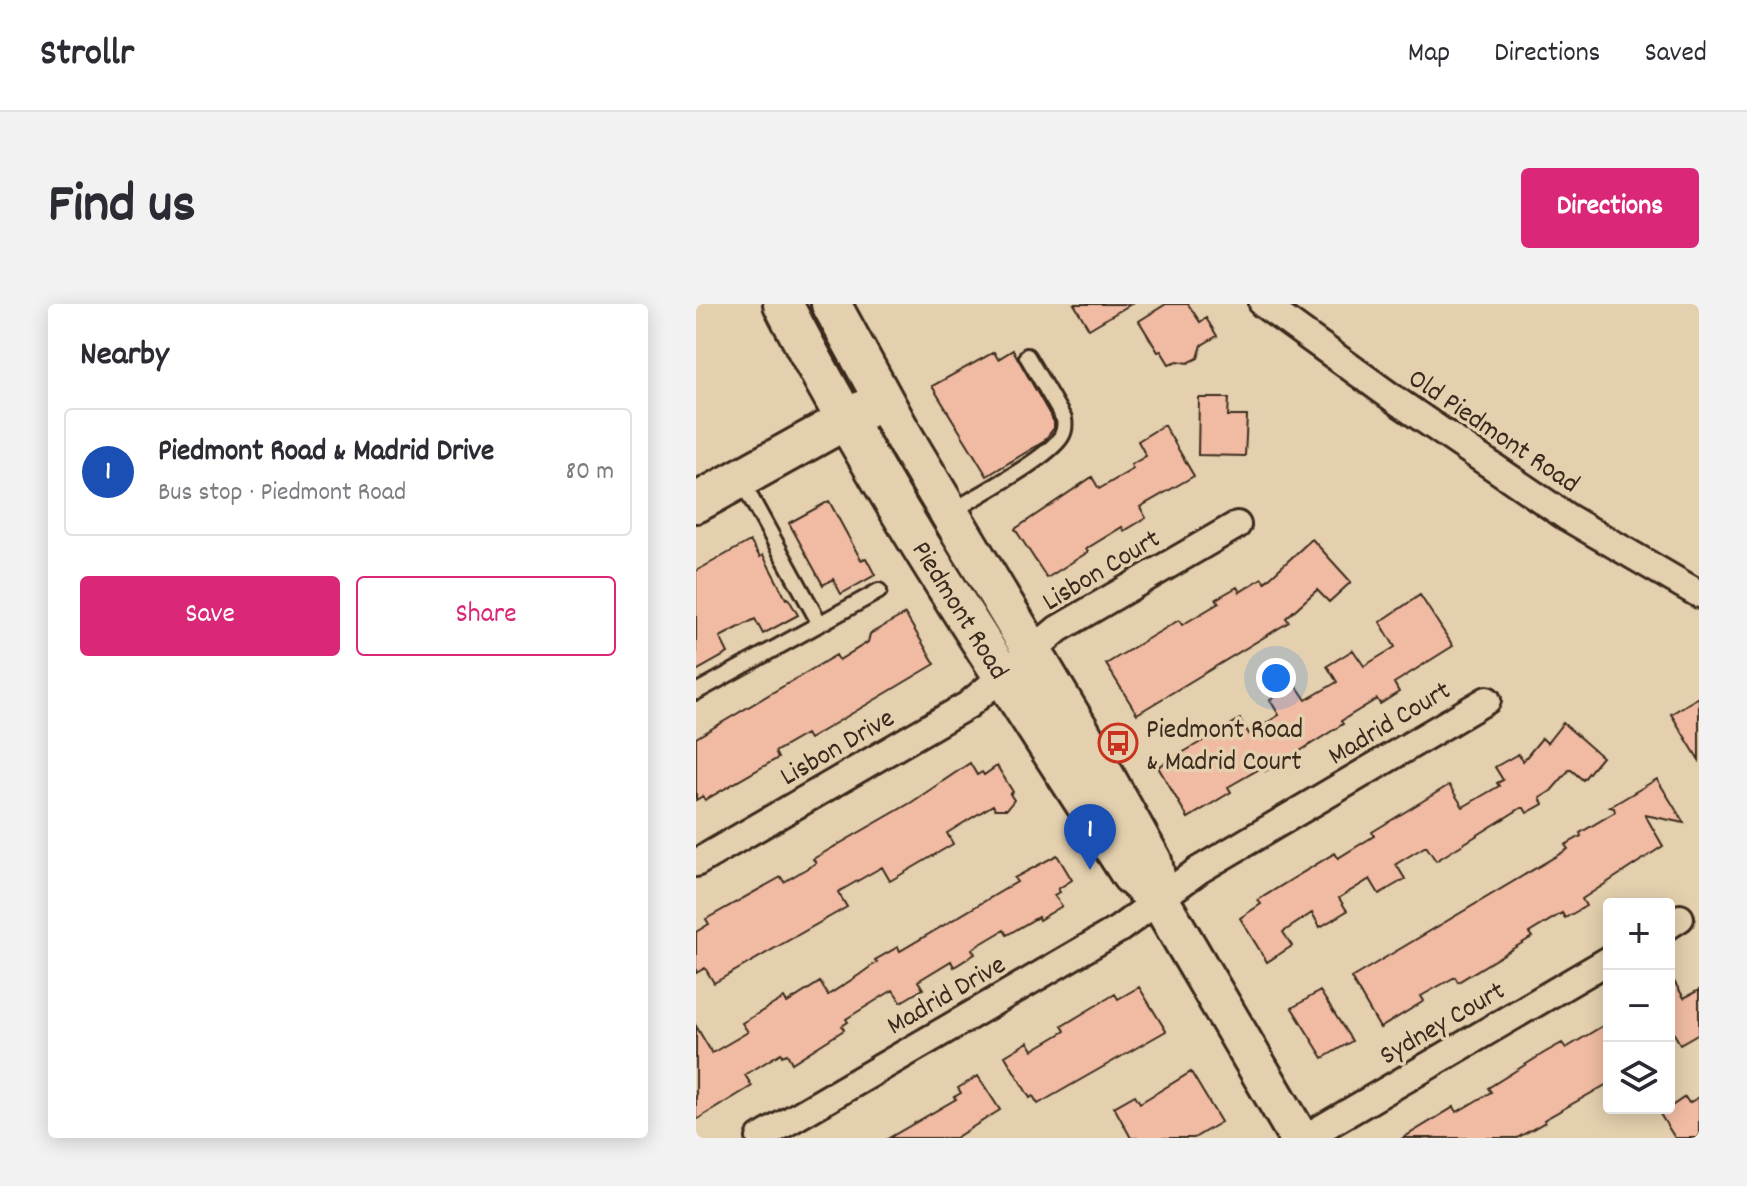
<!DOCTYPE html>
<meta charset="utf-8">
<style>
:root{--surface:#fff;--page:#f2f2f3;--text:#2b2b33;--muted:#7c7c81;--line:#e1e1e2;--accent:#db2777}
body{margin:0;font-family:Dekko,sans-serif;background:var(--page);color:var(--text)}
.controls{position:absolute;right:24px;bottom:24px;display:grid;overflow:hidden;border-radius:8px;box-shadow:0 4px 20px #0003}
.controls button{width:72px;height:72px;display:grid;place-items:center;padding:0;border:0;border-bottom:2px solid var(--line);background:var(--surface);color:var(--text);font:40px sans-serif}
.you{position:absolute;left:580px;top:374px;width:28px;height:28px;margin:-20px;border:6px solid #fff;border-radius:50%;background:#1a73e8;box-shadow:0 0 0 12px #1a73e833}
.badge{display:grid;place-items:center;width:52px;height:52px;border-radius:50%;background:var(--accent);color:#fff;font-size:26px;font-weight:700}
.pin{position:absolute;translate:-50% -66px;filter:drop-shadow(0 2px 4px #0008)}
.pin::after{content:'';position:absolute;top:42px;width:28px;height:24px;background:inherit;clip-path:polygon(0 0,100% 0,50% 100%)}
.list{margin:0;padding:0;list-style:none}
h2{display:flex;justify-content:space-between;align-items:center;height:104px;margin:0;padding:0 32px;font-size:34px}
h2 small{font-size:26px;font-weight:400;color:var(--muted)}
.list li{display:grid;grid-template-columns:52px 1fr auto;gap:24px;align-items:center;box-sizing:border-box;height:128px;margin:0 16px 16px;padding:0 16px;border:2px solid var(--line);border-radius:8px}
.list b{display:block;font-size:30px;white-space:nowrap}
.list p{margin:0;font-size:26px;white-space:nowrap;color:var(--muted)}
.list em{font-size:26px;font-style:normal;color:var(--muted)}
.actions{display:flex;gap:16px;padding:24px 32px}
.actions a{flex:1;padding:18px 0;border:2px solid var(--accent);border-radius:8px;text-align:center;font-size:28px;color:var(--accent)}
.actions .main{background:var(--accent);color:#fff}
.icon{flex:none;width:44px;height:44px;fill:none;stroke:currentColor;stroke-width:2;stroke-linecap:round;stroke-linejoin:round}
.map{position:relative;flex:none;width:1003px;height:834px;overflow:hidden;border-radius:8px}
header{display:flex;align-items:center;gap:48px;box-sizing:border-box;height:112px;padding:0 40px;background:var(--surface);border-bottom:2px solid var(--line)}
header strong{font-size:38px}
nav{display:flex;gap:44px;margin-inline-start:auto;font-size:28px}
.intro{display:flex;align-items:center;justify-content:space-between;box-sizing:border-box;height:192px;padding:0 48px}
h1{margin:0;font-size:56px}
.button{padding:20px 36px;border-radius:8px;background:var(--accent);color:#fff;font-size:28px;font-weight:700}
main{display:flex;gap:48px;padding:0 48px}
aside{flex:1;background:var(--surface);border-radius:8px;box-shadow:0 4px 20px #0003}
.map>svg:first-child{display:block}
</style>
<header>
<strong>Strollr</strong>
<nav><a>Map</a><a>Directions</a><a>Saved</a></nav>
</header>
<div class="intro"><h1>Find us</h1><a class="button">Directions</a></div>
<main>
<aside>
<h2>Nearby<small></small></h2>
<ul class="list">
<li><span class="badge" style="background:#1a4fb4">1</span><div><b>Piedmont Road &amp; Madrid Drive</b><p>Bus stop · Piedmont Road</p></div><em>80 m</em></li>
</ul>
<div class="actions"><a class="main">Save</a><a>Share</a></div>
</aside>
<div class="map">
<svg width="1003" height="834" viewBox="0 0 1003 834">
<rect width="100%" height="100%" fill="#e4d0ae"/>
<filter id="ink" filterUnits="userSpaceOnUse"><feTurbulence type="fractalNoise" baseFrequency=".0125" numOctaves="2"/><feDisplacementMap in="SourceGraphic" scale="16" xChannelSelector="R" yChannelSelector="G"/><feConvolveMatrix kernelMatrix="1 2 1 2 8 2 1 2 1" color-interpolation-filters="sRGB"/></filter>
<g filter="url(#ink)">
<path fill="#f0bba2" stroke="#3b2a1e" stroke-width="2" d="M 378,0 L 435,0 L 393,25 Z
M 470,0 L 492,0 L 504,18 L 510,14 L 521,32 L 506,41 L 502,54 L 492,59 L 482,57 L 473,60 L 465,47 L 462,48 L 443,17 Z
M 317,46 L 358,118 L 358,124 L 347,138 L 291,172 L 236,82 L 298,48 L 302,55 Z
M 503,94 L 533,94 L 532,112 L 551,112 L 549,152 L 502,151 Z
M 468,121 L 498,172 L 444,203 L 450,214 L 428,227 L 426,223 L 390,245 L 392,248 L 351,274 L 319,225 L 396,173 L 403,185 L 437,165 L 435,161 L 450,152 L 442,137 Z
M 133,197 L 165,256 L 170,254 L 179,271 L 145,290 L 137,275 L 127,281 L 93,219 Z
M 616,235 L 655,278 L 633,298 L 621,286 L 590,314 L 593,318 L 441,410 L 410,360 L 483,316 L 486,321 L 523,299 L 520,295 L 541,283 L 544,288 L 566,274 L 569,278 Z
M 54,237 L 64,253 L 67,251 L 90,295 L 92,294 L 102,311 L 67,330 L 59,315 L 24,333 L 32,349 L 0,367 L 0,267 Z
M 724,291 L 757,342 L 698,379 L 703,388 L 684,400 L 681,395 L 645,417 L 647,420 L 604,447 L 569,467 L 567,463 L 532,483 L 535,488 L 492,514 L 462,463 L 544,415 L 553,430 L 583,411 L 574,396 L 600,381 L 610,396 L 641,378 L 631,362 L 657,346 L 668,362 L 699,343 L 684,318 Z
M 209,310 L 239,360 L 113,435 L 110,430 L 79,448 L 82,454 L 9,496 L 7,492 L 0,496 L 0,434 L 140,351 L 143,356 L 172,338 L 174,330 Z
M 1003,393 L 1003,456 L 975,410 Z
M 867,419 L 906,453 L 887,476 L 874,465 L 855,487 L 844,494 L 847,500 L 831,509 L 828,504 L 825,504 L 740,557 L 730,542 L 700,560 L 709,575 L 683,590 L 674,575 L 643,594 L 651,607 L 624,623 L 616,609 L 587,628 L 596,642 L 571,658 L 544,614 L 565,600 L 562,596 L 639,549 L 642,554 L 678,532 L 676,528 L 753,481 L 767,503 L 803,482 L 801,479 L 807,476 L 799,463 L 822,450 L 827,457 L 846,434 L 851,439 Z
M 274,459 L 281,471 L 286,468 L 288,471 L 301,462 L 317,488 L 314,490 L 318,496 L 311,505 L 299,505 L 297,501 L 251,529 L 257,540 L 194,577 L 186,563 L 142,588 L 151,603 L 18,679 L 9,664 L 0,669 L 0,628 L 13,620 L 10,615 L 85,573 L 88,578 L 120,559 L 117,555 L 216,498 Z
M 961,475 L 988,519 L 949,511 L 967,542 L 886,595 L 890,602 L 869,614 L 866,609 L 833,629 L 836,633 L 762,678 L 759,673 L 725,692 L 728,697 L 684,724 L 655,674 L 872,545 L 869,541 L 885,532 L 884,529 L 919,508 L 918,504 L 914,503 Z
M 361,551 L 376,576 L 362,585 L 364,588 L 358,591 L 366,602 L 343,616 L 342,613 L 311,631 L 308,626 L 276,645 L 279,650 L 258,663 L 255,657 L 222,677 L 227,685 L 205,698 L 197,686 L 192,689 L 150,715 L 152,718 L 146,722 L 148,726 L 96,759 L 91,750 L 86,752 L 85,749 L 49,771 L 56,782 L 0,816 L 0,722 L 16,749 L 52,728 L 46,719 L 88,694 L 91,699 L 124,678 L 132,691 L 163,671 L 181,658 L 179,656 L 202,643 L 204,647 L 321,578 L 318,574 Z
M 973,669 L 988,694 L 1003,686 L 1003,729 L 984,740 L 973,721 Z
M 443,683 L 470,727 L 342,800 L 337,792 L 334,794 L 309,752 L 332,738 L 337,746 L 369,727 L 366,722 L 419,690 L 422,695 Z
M 624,687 L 656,737 L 627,754 L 596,704 Z
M 913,718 L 913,779 L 848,816 L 849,818 L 821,834 L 707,834 L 758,803 L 761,808 L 795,788 L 792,784 L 848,749 L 866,739 L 870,744 Z
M 495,768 L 525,818 L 498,834 L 435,834 L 418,803 L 439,791 L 444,799 Z
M 282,772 L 304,806 L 259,834 L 193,834 L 260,795 L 258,793 L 265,789 L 262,784 Z
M 989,793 L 993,799 L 1003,793 L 1003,834 L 979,834 L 964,810 Z"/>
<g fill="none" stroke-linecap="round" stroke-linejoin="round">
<g stroke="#3b2a1e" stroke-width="20">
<path id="lane" d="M 45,176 L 124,320
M 254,209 C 280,192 350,156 365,133 C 369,127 369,121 368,115 L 331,52
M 0,388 L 183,287"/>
</g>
<g stroke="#3b2a1e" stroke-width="32">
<path id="street" d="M 567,0 L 701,97 L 871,213 L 1003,290
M 0,559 L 272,401 L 362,325 L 541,221
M 973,621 L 984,614
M 64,834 L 423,625 L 503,566 L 791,396
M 609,834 L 913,656"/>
</g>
<g stroke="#3b2a1e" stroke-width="44">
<path id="secondary" d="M 87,0 C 189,198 315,383 435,571 L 447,582
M 135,0 L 206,130 L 382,424 L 456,557 L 464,597 L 603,834
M 0,199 L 173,103"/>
</g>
<use href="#lane" stroke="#e4d0ae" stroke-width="14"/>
<use href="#street" stroke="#e4d0ae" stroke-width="26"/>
<use href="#secondary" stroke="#e4d0ae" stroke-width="38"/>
</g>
</g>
<defs>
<g id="bus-ring" transform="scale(2)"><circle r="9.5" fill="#e4d0ae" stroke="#c8321e" stroke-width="1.5"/><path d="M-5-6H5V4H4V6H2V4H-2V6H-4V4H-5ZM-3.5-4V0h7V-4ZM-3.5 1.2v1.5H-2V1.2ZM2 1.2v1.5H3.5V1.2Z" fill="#c8321e"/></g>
</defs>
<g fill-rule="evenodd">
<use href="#bus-ring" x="422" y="439"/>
</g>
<g text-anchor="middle" stroke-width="7" stroke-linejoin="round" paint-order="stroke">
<g font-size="28" fill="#3b2a1e" stroke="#e4d0ae">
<text transform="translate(799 125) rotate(34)" y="10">Old Piedmont Road</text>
<text transform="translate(404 264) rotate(-31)" y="10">Lisbon Court</text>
<text transform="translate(266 305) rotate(58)" y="10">Piedmont Road</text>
<text transform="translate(692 417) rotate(-31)" y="10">Madrid Court</text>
<text transform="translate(140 441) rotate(-30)" y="10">Lisbon Drive</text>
<text transform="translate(249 689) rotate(-30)" y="10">Madrid Drive</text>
<text transform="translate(745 717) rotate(-30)" y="10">Sydney Court</text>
</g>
<g font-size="28" fill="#3b2a1e" stroke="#e4d0ae" text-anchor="start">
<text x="450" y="433">Piedmont Road<tspan x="450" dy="32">&amp; Madrid Court</tspan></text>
</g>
</g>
</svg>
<div class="controls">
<button>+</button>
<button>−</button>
<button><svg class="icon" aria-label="layers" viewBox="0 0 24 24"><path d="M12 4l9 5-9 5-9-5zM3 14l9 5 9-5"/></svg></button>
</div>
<div class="you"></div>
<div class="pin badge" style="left:394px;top:566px;background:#1a4fb4">1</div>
</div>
</main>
